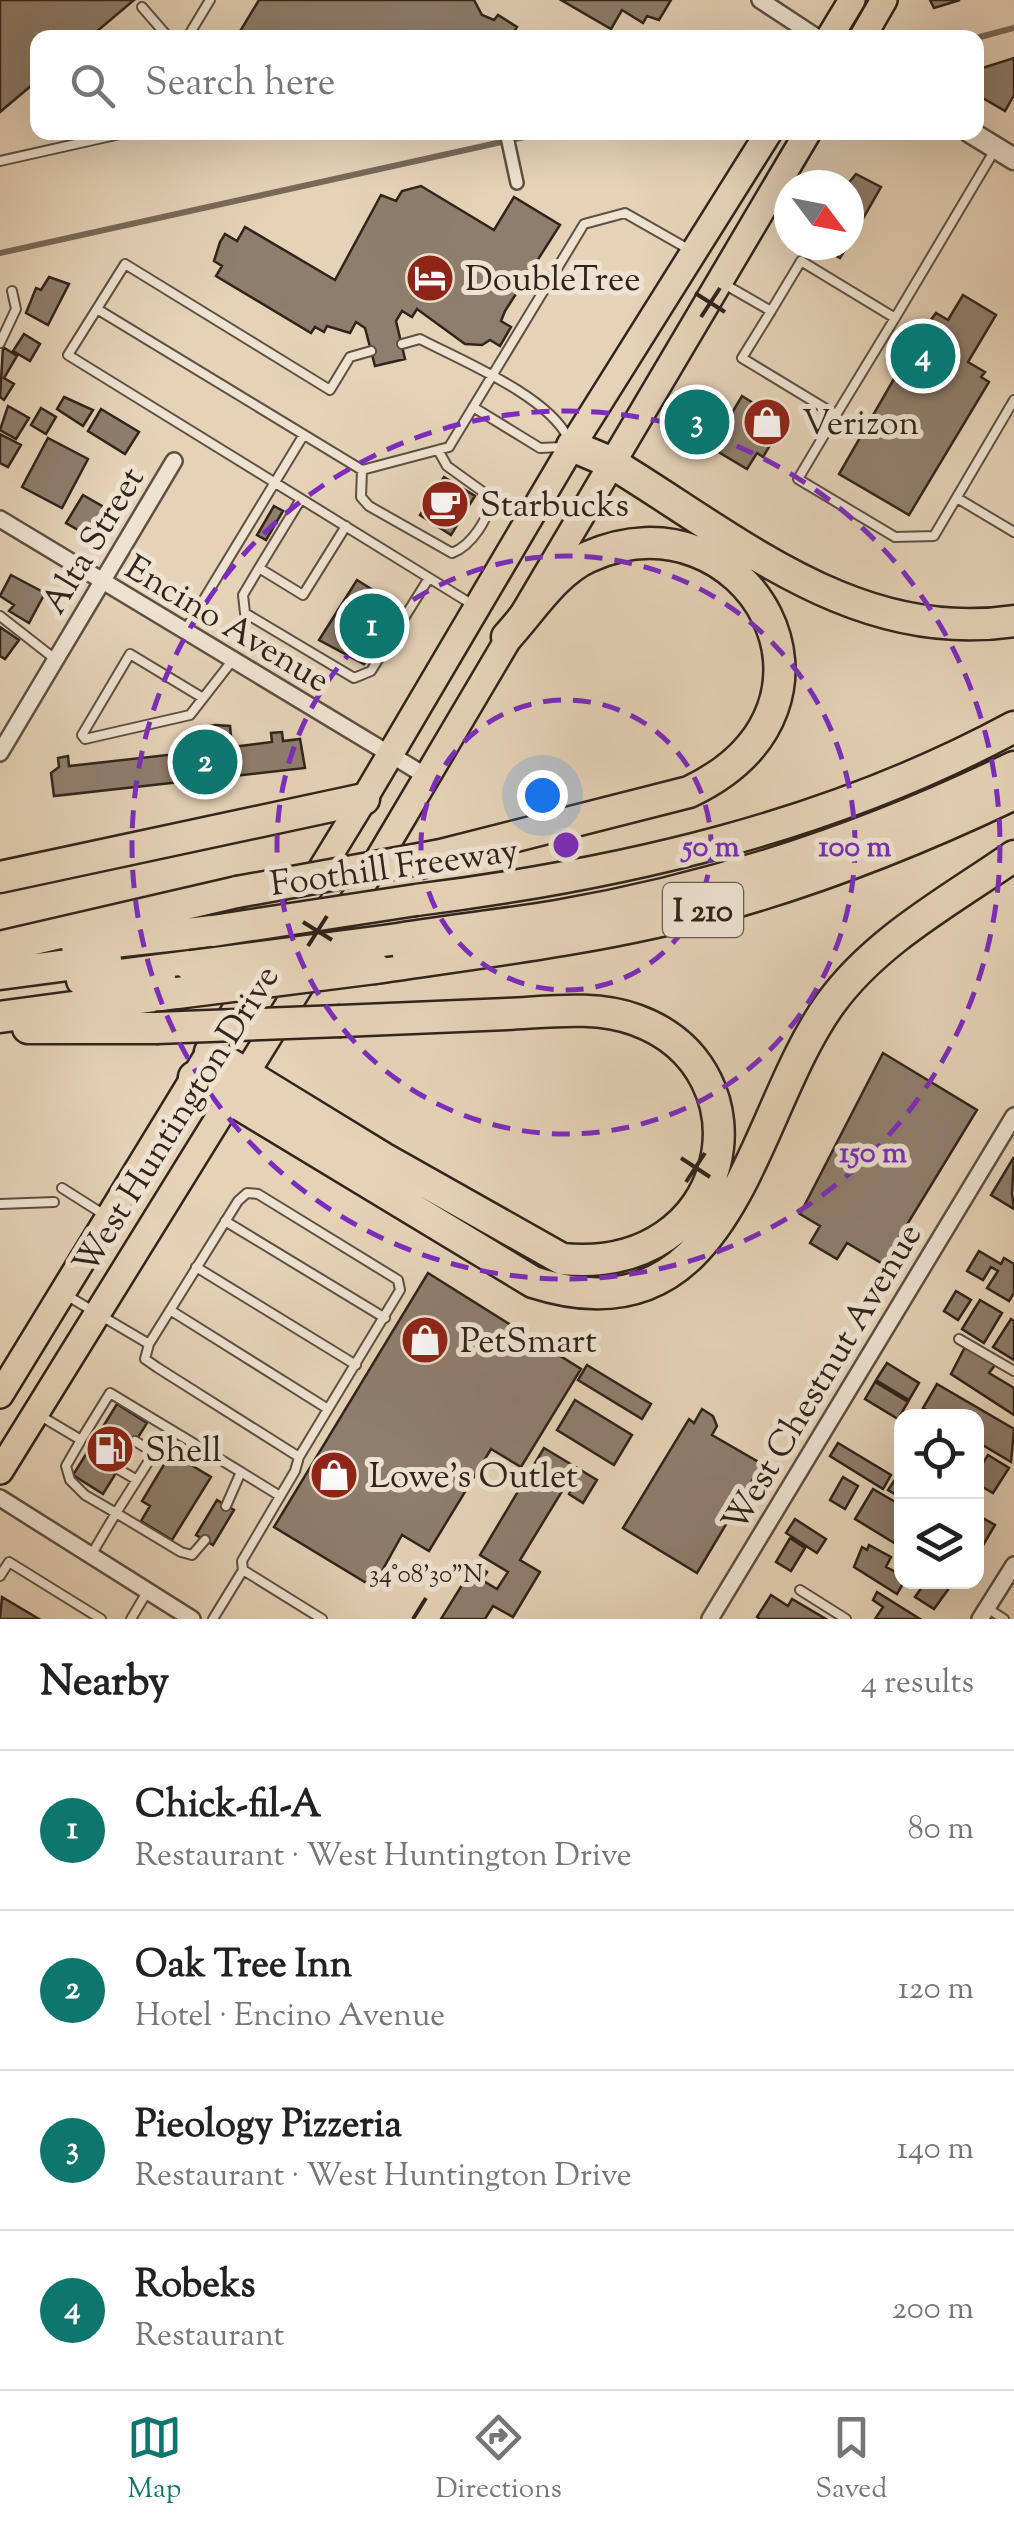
<!DOCTYPE html>
<meta charset="utf-8">
<style>
:root{--surface:#fff;--page:#f2f2f2;--text:#222;--muted:#767676;--line:#e0e0e0;--accent:#0f766e}
body{margin:0;font-family:"Sorts Mill Goudy",serif;background:var(--page);color:var(--text)}
.controls{position:absolute;right:30px;bottom:30px;display:grid;overflow:hidden;border-radius:20px;box-shadow:0 10px 40px #0002}
.controls button{width:90px;height:90px;display:grid;place-items:center;padding:0;border:0;border-bottom:2px solid var(--line);background:var(--surface);color:var(--text);font:50px sans-serif}
.compass{position:absolute;left:774px;top:170px;width:90px;height:90px;border-radius:50%;background:var(--surface);box-shadow:0 10px 40px #0002;rotate:122deg}
.you{position:absolute;left:542px;top:795px;width:35px;height:35px;margin:-25px;border:8px solid #fff;border-radius:50%;background:#1a73e8;box-shadow:0 0 0 15px #1a73e833}
.badge{display:grid;place-items:center;width:65px;height:65px;border-radius:50%;background:var(--accent);color:#fff;font-size:32px;font-weight:700}
.pin{position:absolute;translate:-50% -50%;border:5px solid #fff;box-shadow:0 2px 10px #0006}
.list{margin:0;padding:0;list-style:none}
h2{display:flex;justify-content:space-between;align-items:center;height:130px;margin:0;padding:0 40px;font-size:42px}
h2 small{font-size:32px;font-weight:400;color:var(--muted)}
.list li{display:grid;grid-template-columns:65px 1fr auto;gap:30px;align-items:center;box-sizing:border-box;height:160px;padding:0 40px;border-top:2px solid var(--line)}
.list b{display:block;font-size:38px;white-space:nowrap}
.list p{margin:0;font-size:32px;white-space:nowrap;color:var(--muted)}
.list em{font-size:32px;font-style:normal;color:var(--muted)}
.icon{flex:none;width:55px;height:55px;fill:none;stroke:currentColor;stroke-width:2;stroke-linecap:round;stroke-linejoin:round}
.map{position:relative;flex:none;width:1014px;height:1619px;overflow:hidden}
.search{position:absolute;background:var(--surface);box-shadow:0 10px 40px #0002;left:30px;right:30px;top:30px;height:110px;display:flex;align-items:center;gap:25px;box-sizing:border-box;padding:0 35px;border-radius:20px;color:var(--muted);font-size:38px}
.sheet{height:770px;background:var(--surface)}
nav{display:flex;justify-content:space-around;align-items:center;box-sizing:border-box;height:140px;border-top:2px solid var(--line);background:var(--surface);font-size:28px;color:var(--muted)}
nav a{display:grid;justify-items:center;gap:5px}
nav .on{color:var(--accent)}
.map>svg:first-child{display:block}
</style>
<div class="map">
<svg width="1014" height="1619" viewBox="0 0 1014 1619">
<rect width="100%" height="100%" fill="#e5d2b7"/>
<filter id="stains"><feTurbulence type="fractalNoise" baseFrequency=".002" numOctaves="4"/><feColorMatrix values="0 0 0 0 .2 0 0 0 0 .09 0 0 0 0 .02 0 0 0 .5 -.17"/></filter>
<radialGradient id="worn" r=".72"><stop offset=".6" stop-color="#630" stop-opacity="0"/><stop offset="1" stop-color="#630" stop-opacity=".3"/></radialGradient>
<g fill="none" stroke-linecap="round" stroke-linejoin="round">
<path stroke="#786959" stroke-width="6" d="M 976,38 L 1014,28
M 0,253 L 547,132"/>
</g>
<path fill="#8f7e6d" stroke="#31241c" stroke-width="2.5" d="M 0,0 L 134,0 L 89,38 L 38,38 L 38,80 L 0,112 Z
M 259,0 L 474,0 L 482,15 L 494,20 L 498,15 L 517,27 L 510,38 L 236,38 Z
M 561,0 L 671,0 L 659,20 L 647,16 L 643,23 L 622,10 L 611,29 Z
M 930,0 L 960,0 L 934,8 Z
M 1014,58 L 1014,95 L 1005,111 L 976,94 L 981,80 L 976,70 Z
M 856,174 L 881,187 L 849,243 L 847,185 Z
M 421,186 L 494,230 L 514,197 L 560,225 L 505,311 L 501,321 L 511,327 L 500,346 L 490,340 L 482,345 L 465,344 L 417,309 L 412,317 L 402,311 L 396,321 L 405,359 L 375,366 L 365,328 L 356,322 L 350,333 L 327,326 L 324,332 L 315,327 L 311,333 L 216,276 L 222,266 L 214,261 L 220,242 L 225,234 L 237,241 L 245,227 L 335,280 L 381,195 L 396,201 L 402,191 Z
M 817,245 L 848,245 L 840,258 Z
M 49,277 L 69,284 L 48,325 L 26,313 L 36,288 L 41,290 Z
M 963,295 L 996,315 L 968,362 L 985,372 L 981,377 L 989,382 L 909,515 L 839,474 L 917,339 L 936,313 L 948,320 Z
M 24,334 L 40,344 L 30,361 L 13,351 Z
M 3,347 L 17,356 L 4,378 L 14,384 L 4,400 L 0,397 Z
M 742,396 L 784,422 L 763,457 L 757,453 L 747,469 L 680,429 L 695,404 L 702,408 L 715,401 L 723,417 L 719,419 L 726,423 Z
M 64,397 L 93,410 L 83,426 L 57,409 Z
M 8,406 L 29,418 L 16,439 L 0,430 Z
M 41,408 L 56,417 L 46,434 L 31,425 Z
M 101,409 L 139,432 L 125,454 L 88,431 Z
M 0,434 L 21,445 L 8,467 L 0,463 Z
M 48,438 L 88,459 L 62,508 L 22,487 Z
M 444,477 L 475,496 L 451,535 L 420,515 Z
M 83,495 L 109,510 L 92,538 L 66,523 Z
M 274,506 L 283,511 L 266,540 L 257,535 Z
M 11,575 L 45,593 L 29,623 L 9,611 L 14,605 L 0,596 Z
M 357,580 L 400,607 L 364,664 L 319,640 Z
M 0,627 L 19,640 L 5,659 L 0,656 Z
M 215,725 L 230,726 L 232,747 L 272,742 L 271,733 L 282,732 L 283,741 L 300,739 L 305,768 L 54,796 L 51,773 L 59,767 L 58,758 L 68,756 L 69,766 L 177,754 L 176,744 L 187,743 L 191,752 L 189,731 Z
M 883,1053 L 977,1110 L 883,1264 L 847,1243 L 837,1259 L 810,1243 L 820,1226 L 800,1214 Z
M 1014,1157 L 1012,1194 L 1014,1209 L 991,1195 Z
M 979,1251 L 1001,1264 L 1004,1258 L 1014,1264 L 1014,1293 L 1009,1301 L 987,1288 L 998,1271 L 991,1267 L 983,1280 L 967,1271 Z
M 428,1273 L 581,1369 L 521,1467 L 491,1449 L 429,1551 L 402,1535 L 373,1587 L 274,1527 Z
M 956,1291 L 971,1300 L 958,1320 L 944,1311 Z
M 980,1300 L 1002,1313 L 984,1343 L 962,1329 Z
M 1011,1319 L 1014,1321 L 1014,1360 L 993,1347 Z
M 965,1347 L 995,1365 L 989,1373 L 1014,1388 L 1014,1415 L 951,1374 Z
M 887,1363 L 919,1383 L 909,1400 L 876,1380 Z
M 587,1365 L 651,1404 L 642,1419 L 578,1380 Z
M 875,1382 L 908,1402 L 898,1419 L 865,1399 Z
M 937,1384 L 1014,1429 L 1011,1462 L 976,1441 L 976,1416 L 937,1416 L 923,1408 Z
M 575,1400 L 632,1435 L 614,1465 L 557,1430 Z
M 117,1404 L 147,1423 L 103,1494 L 73,1475 Z
M 702,1409 L 713,1416 L 717,1426 L 712,1435 L 762,1464 L 697,1573 L 623,1528 L 689,1419 L 694,1423 Z
M 838,1443 L 891,1475 L 883,1489 L 830,1456 Z
M 544,1448 L 597,1480 L 583,1503 L 569,1494 L 573,1487 L 567,1483 L 520,1560 L 540,1572 L 513,1617 L 493,1606 L 485,1619 L 441,1619 L 470,1572 L 475,1576 L 480,1567 L 487,1572 L 482,1580 L 497,1589 L 508,1572 L 480,1555 Z
M 171,1453 L 211,1477 L 172,1540 L 141,1521 L 150,1506 L 142,1501 Z
M 988,1455 L 1009,1468 L 993,1493 L 976,1483 L 976,1474 Z
M 843,1477 L 858,1486 L 845,1509 L 830,1500 Z
M 894,1481 L 902,1483 L 902,1498 L 888,1490 Z
M 873,1489 L 902,1506 L 902,1534 L 896,1544 L 855,1519 Z
M 217,1500 L 234,1510 L 213,1545 L 196,1535 Z
M 976,1514 L 995,1525 L 982,1547 L 976,1544 Z
M 795,1519 L 826,1539 L 817,1553 L 786,1533 Z
M 790,1538 L 805,1548 L 791,1571 L 776,1562 Z
M 869,1545 L 891,1557 L 886,1567 L 902,1575 L 904,1582 L 897,1594 L 854,1567 L 862,1547 L 867,1550 Z
M 918,1582 L 941,1582 L 950,1587 L 934,1609 L 915,1597 L 922,1587 Z
M 877,1592 L 920,1619 L 875,1619 L 883,1607 L 873,1600 Z
M 771,1595 L 788,1606 L 792,1599 L 826,1619 L 760,1619 L 757,1617 Z
M 2,1597 L 39,1619 L 0,1619 Z"/>
<g fill="none" stroke-linecap="round" stroke-linejoin="round">
<g stroke="#5e5043" stroke-width="12">
<path id="service" d="M 142,7 L 169,38
M 187,38 L 210,0
M 0,161 L 129,132
M 724,284 L 771,311 L 801,261 L 895,318 L 996,148
M 97,309 L 362,470 L 449,447 L 584,224 L 625,213 L 690,250
M 771,311 L 742,358 L 836,415 L 798,479 L 895,537 L 934,536 L 1014,400
M 0,343 L 16,309 L 12,291
M 402,344 L 420,339 C 462,361 548,396 568,438
M 371,351 L 350,357 L 330,390 L 125,264 L 68,355 L 473,605
M 473,407 L 540,448 L 562,447
M 836,415 L 895,318
M 362,470 L 361,497 L 369,506 L 452,553 C 471,546 491,517 490,497 L 447,466 L 438,450
M 957,498 L 1014,532
M 301,499 L 259,568 L 303,595 L 346,526
M 259,568 L 243,595 L 245,613 L 354,678 L 371,671 L 429,578
M 0,616 L 55,659
M 184,632 L 303,436
M 203,698 L 130,654 L 82,735 L 85,739 L 190,715 L 232,661
M 62,1188 L 103,1214
M 0,1204 L 54,1202
M 225,1221 L 385,1318
M 196,1267 L 356,1365
M 66,1295 L 149,1344 L 145,1359 L 158,1368 L 299,1457 L 400,1290 L 398,1280 L 258,1194 L 247,1193 L 238,1201 L 149,1344
M 170,1310 L 328,1409
M 959,1339 L 1014,1371
M 39,1415 L 81,1440 L 66,1466 L 70,1480 L 85,1495 L 116,1513 L 90,1557
M 169,1429 L 116,1513 L 181,1552 L 192,1555 L 205,1540
M 81,1440 L 110,1393 L 241,1472 L 226,1506
M 135,1441 L 154,1453
M 118,1469 L 137,1480
M 241,1472 L 280,1496
M 243,1570 L 322,1619
M 0,1576 L 9,1562 L 101,1619
M 800,1590 L 846,1619
M 987,1608 L 1004,1619
M 131,1619 L 147,1592
M 213,1619 L 243,1570 L 242,1561 L 295,1471 L 299,1457"/>
</g>
<g stroke="#5e5043" stroke-width="16">
<path id="pedestrian" d="M 506,132 L 517,183"/>
</g>
<g stroke="#5e5043" stroke-width="20">
<path id="minor" d="M 760,0 L 818,38
M 0,519 L 426,776
M 0,753 L 174,461
M 0,1498 L 192,1619
M 710,1619 L 1014,1116
M 980,1619 L 1014,1565"/>
</g>
<g stroke="#5e5043" stroke-width="25">
<path id="tertiary" d="M 970,132 L 1014,159"/>
</g>
<g stroke="#31241c" stroke-width="30">
<path id="primary" d="M 829,38 L 852,0
M 862,38 L 884,0
M 0,1395 L 364,799 L 572,446 L 769,132
M 0,1471 L 370,873 L 808,132"/>
</g>
<g stroke="#31241c" stroke-width="35">
<path id="motorway" d="M 572,446 L 610,462 C 737,539 856,645 1014,621
M 441,855 L 689,792 C 872,705 746,486 588,557 C 555,572 531,611 507,637
M 0,877 L 364,799
M 416,900 C 623,874 829,827 1014,727
M 391,940 C 446,931 502,925 557,916 C 715,889 870,837 1014,767
M 77,946 L 213,931
M 0,947 L 237,892
M 375,968 C 491,951 608,937 721,906 C 822,878 920,839 1014,794
M 0,974 L 106,960
M 82,980 L 191,966
M 0,1017 L 177,993
M 28,1028 L 156,1028
M 210,1052 L 383,1158 L 562,1259 C 734,1276 773,1070 636,1020 C 596,1005 549,1012 507,1014 C 452,1016 396,1019 341,1021
M 194,1077 L 533,1282 C 733,1347 748,1118 830,1004 C 876,940 951,900 1014,856"/>
</g>
<use href="#service" stroke="#eee2d0" stroke-width="8"/>
<use href="#pedestrian" stroke="#eee2d0" stroke-width="11"/>
<use href="#minor" stroke="#eee2d0" stroke-width="15"/>
<use href="#tertiary" stroke="#eee2d0" stroke-width="20"/>
<use href="#primary" stroke="#e5d2b7" stroke-width="25"/>
<use href="#motorway" stroke="#e5d2b7" stroke-width="30"/>
<g stroke="#31241c" stroke-width="35" stroke-linecap="butt">
<path id="motorway-bridge" d="M 237,892 L 441,855
M 213,931 L 416,900
M 191,966 L 391,940
M 177,993 L 375,968
M 156,1028 L 341,1021"/>
</g>
<use href="#motorway-bridge" stroke="#e5d2b7" stroke-width="30"/>
</g>
<path fill="none" stroke="#31241c" stroke-width="4" d="M 695,293 L 725,312M 701,317 L 720,288M 303,922 L 332,940M 308,946 L 327,916M 681,1158 L 710,1177M 686,1182 L 705,1153M 413,1619 L 426,1598"/>
<g fill="none" stroke="#7b2cbf" stroke-width="5" stroke-dasharray="18 12">
<circle cx="566" cy="845" r="145"/>
<circle cx="566" cy="845" r="289"/>
<circle cx="566" cy="845" r="434"/>
</g>
<defs>
<g id="hotel-disc" transform="scale(2.5)"><circle r="9.5" fill="#8f2418" stroke="#eee2d0"/><path d="M-6-4.5h1.5V1H6V5H4.5V3h-9V5H-6ZM-4 0a1.8 1.8 0 1 1 3.6 0ZM.5 0V-2.5h3Q6-2.5 6 0Z" fill="#fff"/></g>
<g id="shop-disc" transform="scale(2.5)"><circle r="9.5" fill="#8f2418" stroke="#eee2d0"/><path d="M-5-2.5h2.3a2.7 3.5 0 0 1 5.4 0H5L5.5 6h-11ZM-1.5-2.5h3a1.5 2.3 0 0 0-3 0Z" fill="#fff"/></g>
<g id="cafe-disc" transform="scale(2.5)"><circle r="9.5" fill="#8f2418" stroke="#eee2d0"/><path d="M-5.5-4.5H6V0H3Q3 3.5 0 3.5H-2.5Q-5.5 3.5-5.5 0ZM3-3.2v2h1.7v-2ZM-6 4.5H4V6H-6Z" fill="#fff"/></g>
<g id="fuel-disc" transform="scale(2.5)"><circle r="9.5" fill="#8f2418" stroke="#eee2d0"/><path d="M-5.5-6h7V0h2V4h1.3V-2.5L3-4.5l.8-.8L6-3V5H2.5V1h-1V6h-7ZM-4.2-4.7v3.2H.2V-4.7Z" fill="#fff"/></g>
</defs>
<g fill-rule="evenodd">
<use href="#hotel-disc" x="430" y="278"/>
<use href="#shop-disc" x="767" y="422"/>
<use href="#cafe-disc" x="445" y="504"/>
<use href="#shop-disc" x="425" y="1340"/>
<use href="#fuel-disc" x="110" y="1449"/>
<use href="#shop-disc" x="334" y="1475"/>
</g>
<g text-anchor="middle" stroke-width="10" stroke-linejoin="round" paint-order="stroke">
<rect fill="#eee2d0" stroke="#6a5d52" stroke-width="2.5" x="663" y="883" width="80" height="54" rx="8"/>
<g font-size="32" font-weight="bold" fill="#31241c">
<text x="703" y="921">I 210</text>
</g>
<g font-size="35" fill="#31241c" stroke="#eee2d0" text-anchor="start">
<text x="465" y="290">DoubleTree</text>
<text x="802" y="434">Verizon</text>
<text x="480" y="516">Starbucks</text>
<text x="460" y="1352">PetSmart</text>
<text x="145" y="1461">Shell</text>
<text x="369" y="1487">Lowe's Outlet</text>
</g>
<g font-size="35" fill="#31241c" stroke="#eee2d0">
<text transform="translate(92 540) rotate(-59)" y="12">Alta Street</text>
<text transform="translate(228 623) rotate(31)" y="12">Encino Avenue</text>
<text transform="translate(394 866) rotate(-8)" y="12">Foothill Freeway</text>
<text transform="translate(175 1119) rotate(-58)" y="12">West Huntington Drive</text>
<text transform="translate(821 1377) rotate(-59)" y="12">West Chestnut Avenue</text>
</g>
</g>
<g font-size="25" text-anchor="middle" fill="#31241c" stroke="#eee2d0" stroke-width="10" stroke-linejoin="round" paint-order="stroke">
<text x="426" y="1582">34°08'30"N</text>
</g>
<circle cx="566" cy="845" r="15" fill="#7b2cbf" stroke="#eee2d0" stroke-width="5"/>
<g font-size="30" text-anchor="middle" font-weight="bold" fill="#7b2cbf" stroke="#eee2d0" stroke-width="10" stroke-linejoin="round" paint-order="stroke">
<text x="711" y="856">50 m</text>
<text x="855" y="856">100 m</text>
<text x="873" y="1162">150 m</text>
</g>
<rect width="100%" height="100%" filter="url(#stains)"/>
<rect width="100%" height="100%" fill="url(#worn)"/>
</svg>
<div class="controls">
<button><svg class="icon" aria-label="locate" viewBox="0 0 24 24"><circle cx="12" cy="12" r="6"/><path d="M12 2v4M12 18v4M2 12h4M18 12h4"/></svg></button>
<button><svg class="icon" aria-label="layers" viewBox="0 0 24 24"><path d="M12 4l9 5-9 5-9-5zM3 14l9 5 9-5"/></svg></button>
</div>
<svg class="compass" viewBox="-18 -18 36 36"><path d="M0-13l5 13h-10z" fill="#e53935"/><path d="M0 13l5-13h-10z" fill="#767676"/></svg>
<div class="you"></div>
<div class="pin badge" style="left:372px;top:626px">1</div>
<div class="pin badge" style="left:205px;top:762px">2</div>
<div class="pin badge" style="left:697px;top:422px">3</div>
<div class="pin badge" style="left:923px;top:356px">4</div>
<div class="search"><svg class="icon" aria-label="search" viewBox="0 0 24 24"><circle cx="10" cy="10" r="6"/><path d="M15 15l6 6"/></svg>Search here</div>
</div>
<section class="sheet">
<h2>Nearby<small>4 results</small></h2>
<ul class="list">
<li><span class="badge">1</span><div><b>Chick-fil-A</b><p>Restaurant · West Huntington Drive</p></div><em>80 m</em></li>
<li><span class="badge">2</span><div><b>Oak Tree Inn</b><p>Hotel · Encino Avenue</p></div><em>120 m</em></li>
<li><span class="badge">3</span><div><b>Pieology Pizzeria</b><p>Restaurant · West Huntington Drive</p></div><em>140 m</em></li>
<li><span class="badge">4</span><div><b>Robeks</b><p>Restaurant</p></div><em>200 m</em></li>
</ul>
</section>
<nav>
<a class="on"><svg class="icon" aria-label="map" viewBox="0 0 24 24"><path d="M3 6l6-2 6 2 6-2v14l-6 2-6-2-6 2zM9 4v14M15 6v14"/></svg>Map</a>
<a><svg class="icon" aria-label="directions" viewBox="0 0 24 24"><path d="M12 3l9 9-9 9-9-9zM9 14v-3h6M13 9l2 2-2 2"/></svg>Directions</a>
<a><svg class="icon" aria-label="saved" viewBox="0 0 24 24"><path d="M7 4h10v16l-5-4-5 4z"/></svg>Saved</a>
</nav>
